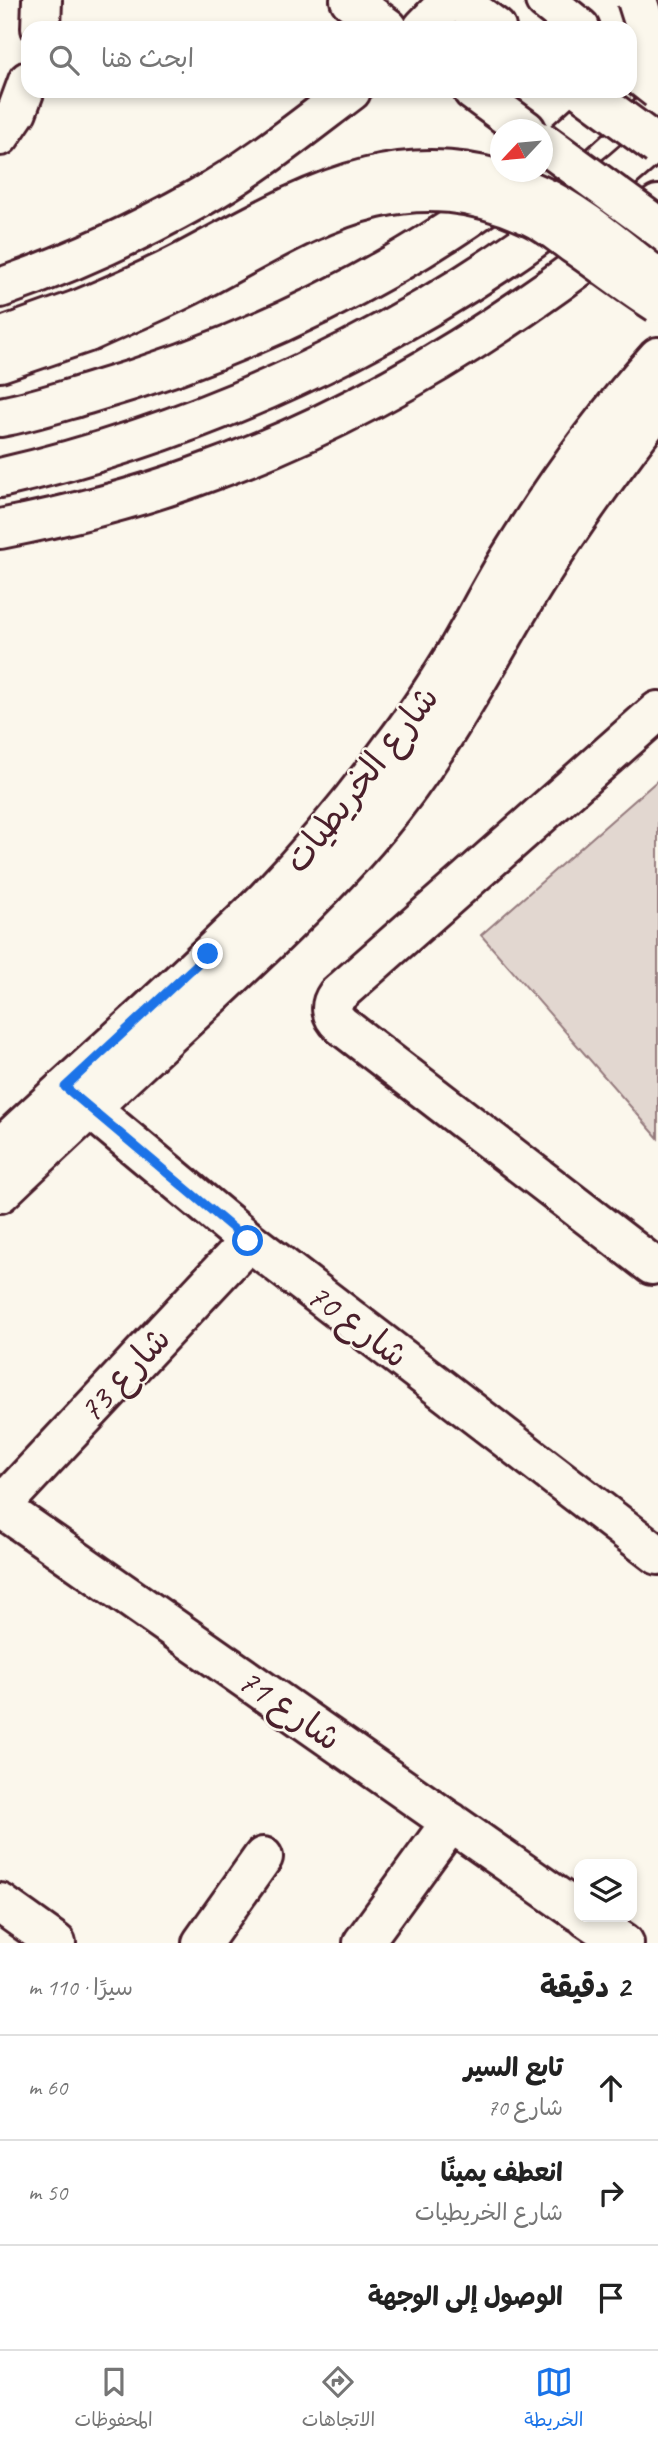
<!DOCTYPE html>
<html lang="ar">
<meta charset="utf-8">
<style>
:root{--surface:#fff;--page:#f2f2f2;--text:#222;--muted:#767676;--line:#e0e0e0;--accent:#1a73e8}
body{margin:0;font-family:Caveat,"Playpen Sans Arabic",sans-serif;background:var(--page);color:var(--text);direction:rtl}
.controls{position:absolute;right:21px;bottom:21px;display:grid;overflow:hidden;border-radius:14px;box-shadow:0 4px 10px #0003}
.controls button{width:63px;height:63px;display:grid;place-items:center;padding:0;border:0;border-bottom:2px solid var(--line);background:var(--surface);color:var(--text);font:35px sans-serif}
.compass{position:absolute;left:490px;top:119px;width:63px;height:63px;border-radius:50%;background:var(--surface);box-shadow:0 4px 10px #0003;rotate:244deg}
.stop{position:absolute;width:21px;height:21px;margin:-16px;border:5px solid #1a73e8;border-radius:50%;background:#fff}
.stop.end{background:#1a73e8;border-color:#fff;box-shadow:0 2px 7px #0008}
.list{margin:0;padding:0;list-style:none}
h2{display:flex;justify-content:space-between;align-items:center;height:91px;margin:0;padding:0 28px;font-size:30px}
h2 small{font-size:23px;font-weight:400;color:var(--muted)}
.list li{display:grid;grid-template-columns:46px 1fr auto;gap:21px;align-items:center;box-sizing:border-box;height:105px;padding:0 28px;border-top:2px solid var(--line)}
.list b{display:block;font-size:26px;white-space:nowrap}
.list p{margin:0;font-size:23px;white-space:nowrap;color:var(--muted)}
.list em{font-size:23px;font-style:normal;color:var(--muted)}
.icon{flex:none;width:38px;height:38px;fill:none;stroke:currentColor;stroke-width:2;stroke-linecap:round;stroke-linejoin:round}
.map{position:relative;flex:none;width:658px;height:1943px;overflow:hidden;direction:ltr}
.search{position:absolute;background:var(--surface);box-shadow:0 4px 10px #0003;left:21px;right:21px;top:21px;height:77px;display:flex;align-items:center;gap:18px;box-sizing:border-box;padding:0 24px;border-radius:21px;color:var(--muted);font-size:26px}
.sheet{height:406px;background:var(--surface)}
nav{display:flex;justify-content:space-around;align-items:center;box-sizing:border-box;height:98px;border-top:2px solid var(--line);background:var(--surface);font-size:19px;color:var(--muted)}
nav a{display:grid;justify-items:center;gap:4px}
nav .on{color:var(--accent)}
.map>svg:first-child{display:block}
</style>
<div class="map">
<svg width="658" height="1943" viewBox="0 0 658 1943">
<rect width="100%" height="100%" fill="#fbf7ec"/>
<filter id="ink" filterUnits="userSpaceOnUse"><feTurbulence type="fractalNoise" baseFrequency=".0143" numOctaves="2"/><feDisplacementMap in="SourceGraphic" scale="14" xChannelSelector="R" yChannelSelector="G"/><feConvolveMatrix kernelMatrix="1 2 1 2 8 2 1 2 1" color-interpolation-filters="sRGB"/></filter>
<g filter="url(#ink)">
<path fill="#e2d7d0" stroke="#967b7e" stroke-width="2" d="M 658,780 L 658,1138 L 481,935 Z"/>
<g fill="none" stroke-linecap="round" stroke-linejoin="round">
<g stroke="#4a1f2b" stroke-width="44">
<path id="minor" d="M 69,1091 L 249,1241 L 658,1555
M 0,1148 C 88,1065 181,985 266,899 C 311,852 353,801 391,749 C 415,718 436,686 456,653 C 475,621 491,588 511,556 C 554,486 603,418 658,357
M 0,1193 C 80,1116 163,1042 243,966 C 291,921 338,875 379,825 C 434,759 474,686 517,612 C 559,541 607,474 658,408
M 652,1265 L 341,1025 C 331,1016 329,1006 337,995 L 658,711
M 0,1507 L 579,1912
M 0,1507 L 249,1241
M 0,1903 L 56,1943
M 586,1917 L 624,1943
M 202,1943 L 263,1857
M 363,1943 L 451,1822"/>
</g>
<g stroke="#4a1f2b" stroke-width="44">
<path id="major" d="M 350,0 L 388,28
M 458,0 L 496,28
M 545,0 L 580,28
M 473,91 L 526,130
M 0,338 L 78,310
M 0,478 C 242,422 473,305 658,139
M 0,529 C 66,516 131,500 194,477 C 364,418 520,319 658,205"/>
</g>
<g stroke="#4a1f2b" stroke-width="44">
<path id="highway" d="M 41,28 L 42,0
M 423,28 L 450,0
M 0,136 L 17,111 L 28,81
M 542,162 L 597,112 L 616,91
M 0,288 C 69,264 135,234 199,198 C 253,168 302,128 351,91
M 0,362 L 88,332
M 0,417 C 29,412 59,402 87,394 C 246,348 401,274 531,172"/>
</g>
<use href="#minor" stroke="#fbf7ec" stroke-width="38"/>
<use href="#major" stroke="#fbf7ec" stroke-width="38"/>
<use href="#highway" stroke="#fbf7ec" stroke-width="38"/>
<g stroke="#4a1f2b" stroke-width="44" stroke-linecap="butt">
<path id="major-bridge" d="M 630,68 L 658,90
M 583,91 L 658,146
M 542,142 L 658,227
M 78,310 C 114,295 150,280 184,262 C 301,200 401,133 537,194 C 578,212 622,251 658,279"/>
</g>
<g stroke="#4a1f2b" stroke-width="44" stroke-linecap="butt">
<path id="highway-bridge" d="M 637,0 L 649,38 L 658,56
M 88,332 C 120,317 153,304 184,288 C 303,227 393,153 531,216 C 547,223 561,235 575,245 C 603,264 629,285 658,303"/>
</g>
<use href="#major-bridge" stroke="#fbf7ec" stroke-width="38"/>
<use href="#highway-bridge" stroke="#fbf7ec" stroke-width="38"/>
</g>
</g>
<g fill="none" stroke-linecap="round" stroke-linejoin="round" filter="url(#ink)">
<path stroke="#1a73e8" stroke-width="9" d="M 208,954 L 65,1087 L 248,1241"/>
</g>
<g text-anchor="middle" stroke-width="5" stroke-linejoin="round" paint-order="stroke">
<g font-size="35" fill="#4a1f2b" stroke="#fbf7ec">
<text transform="translate(361 779) rotate(-52)" y="12">شارع الخريطيات</text>
<text transform="translate(358 1325) rotate(37)" y="12">شارع 70</text>
<text transform="translate(124 1374) rotate(-47)" y="12">شارع 73</text>
<text transform="translate(290 1709) rotate(35)" y="12">شارع 71</text>
</g>
</g>
</svg>
<div class="controls">
<button><svg class="icon" aria-label="layers" viewBox="0 0 24 24"><path d="M12 4l9 5-9 5-9-5zM3 14l9 5 9-5"/></svg></button>
</div>
<svg class="compass" viewBox="-18 -18 36 36"><path d="M0-13l5 13h-10z" fill="#e53935"/><path d="M0 13l5-13h-10z" fill="#767676"/></svg>
<div class="stop" style="left:248px;top:1241px"></div>
<div class="stop end" style="left:208px;top:954px"></div>
<div class="search"><svg class="icon" aria-label="search" viewBox="0 0 24 24"><circle cx="10" cy="10" r="6"/><path d="M15 15l6 6"/></svg>ابحث هنا</div>
</div>
<section class="sheet">
<h2>2 دقيقة<small>سيرًا · 110 m</small></h2>
<ul class="list">
<li><svg class="icon" aria-label="ahead" viewBox="0 0 24 24"><path d="M12 20V5M6 11l6-6 6 6"/></svg><div><b>تابع السير</b><p>شارع 70</p></div><em>60 m</em></li>
<li><svg class="icon" aria-label="right" viewBox="0 0 24 24"><path d="M7 20v-9h11M14 6l5 5-5 5"/></svg><div><b>انعطف يمينًا</b><p>شارع الخريطيات</p></div><em>50 m</em></li>
<li><svg class="icon" aria-label="arrive" viewBox="0 0 24 24"><path d="M6 21V4h12l-3 4 3 4H6"/></svg><div><b>الوصول إلى الوجهة</b></div></li>
</ul>
</section>
<nav>
<a class="on"><svg class="icon" aria-label="map" viewBox="0 0 24 24"><path d="M3 6l6-2 6 2 6-2v14l-6 2-6-2-6 2zM9 4v14M15 6v14"/></svg>الخريطة</a>
<a><svg class="icon" aria-label="directions" viewBox="0 0 24 24"><path d="M12 3l9 9-9 9-9-9zM9 14v-3h6M13 9l2 2-2 2"/></svg>الاتجاهات</a>
<a><svg class="icon" aria-label="saved" viewBox="0 0 24 24"><path d="M7 4h10v16l-5-4-5 4z"/></svg>المحفوظات</a>
</nav>
